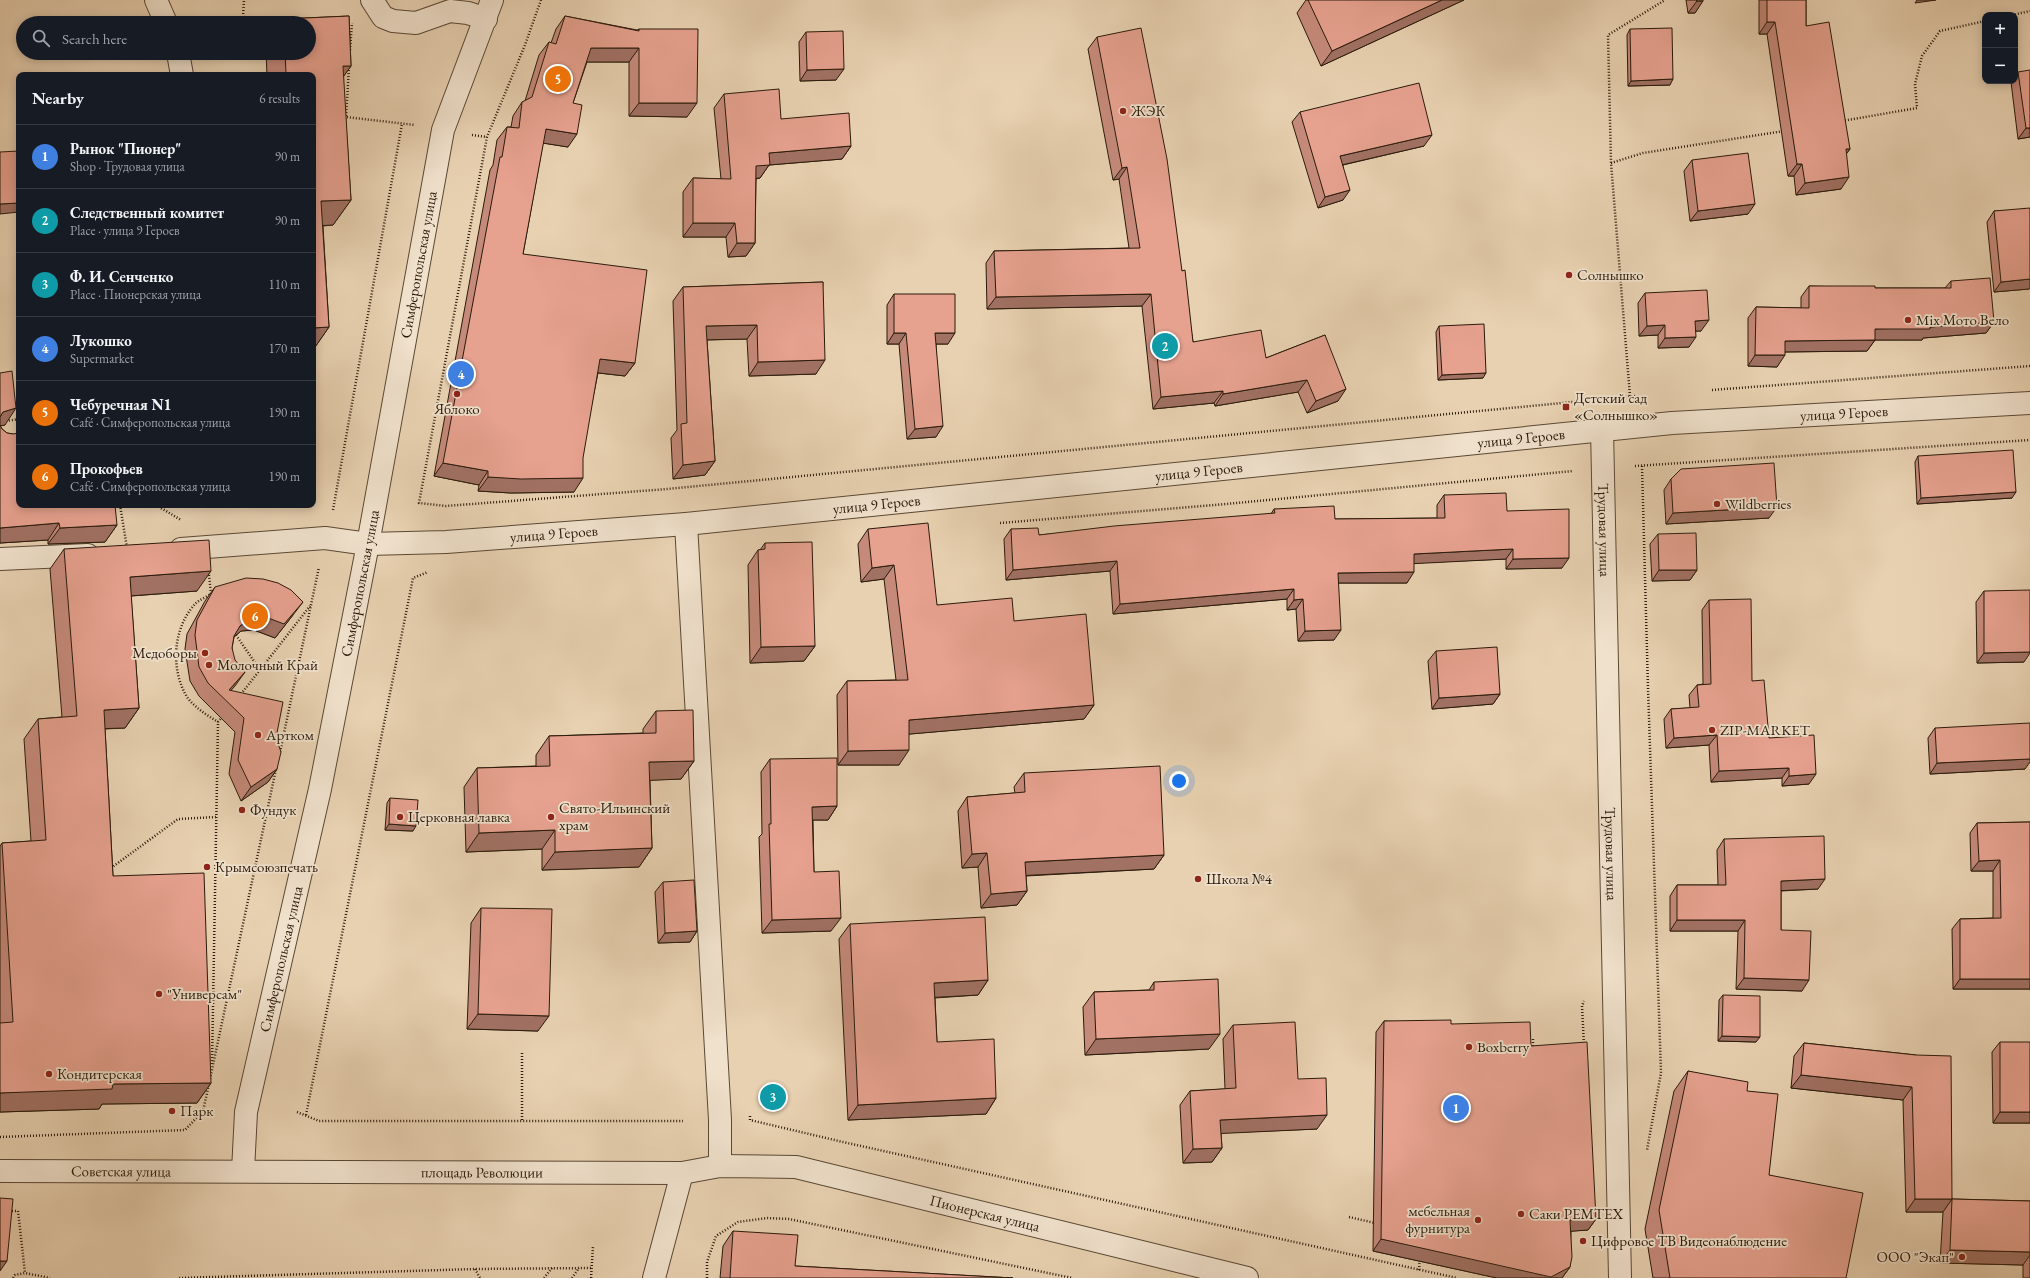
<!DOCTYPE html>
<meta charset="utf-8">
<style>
:root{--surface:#171b24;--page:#20242c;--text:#f1f3f6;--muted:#9ea1a6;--line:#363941;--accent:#c59692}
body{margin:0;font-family:"EB Garamond",serif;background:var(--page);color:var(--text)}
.controls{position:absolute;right:12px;top:12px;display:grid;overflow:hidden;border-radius:8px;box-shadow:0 2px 10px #0003}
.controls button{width:36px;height:36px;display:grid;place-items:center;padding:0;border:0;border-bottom:1px solid var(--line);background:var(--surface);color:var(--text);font:20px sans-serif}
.you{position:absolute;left:1179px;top:781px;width:14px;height:14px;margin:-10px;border:3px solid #fff;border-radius:50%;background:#1a73e8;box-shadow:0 0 0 6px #1a73e833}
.badge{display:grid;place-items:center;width:26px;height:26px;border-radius:50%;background:var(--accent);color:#fff;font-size:13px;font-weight:700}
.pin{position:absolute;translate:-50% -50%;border:2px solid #fff;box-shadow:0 1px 4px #0006}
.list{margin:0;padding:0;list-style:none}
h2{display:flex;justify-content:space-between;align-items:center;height:52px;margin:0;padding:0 16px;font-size:17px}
h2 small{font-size:13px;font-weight:400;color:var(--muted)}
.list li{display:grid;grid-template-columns:26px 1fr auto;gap:12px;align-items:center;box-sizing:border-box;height:64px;padding:0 16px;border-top:1px solid var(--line)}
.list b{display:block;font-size:15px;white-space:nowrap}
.list p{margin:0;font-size:13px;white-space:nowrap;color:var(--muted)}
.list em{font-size:13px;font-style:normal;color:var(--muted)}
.icon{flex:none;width:22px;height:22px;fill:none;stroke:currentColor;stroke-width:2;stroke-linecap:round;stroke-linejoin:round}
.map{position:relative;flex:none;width:2030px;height:1278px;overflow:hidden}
.search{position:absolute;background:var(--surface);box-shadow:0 2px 10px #0003;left:16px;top:16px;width:300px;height:44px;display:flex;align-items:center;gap:10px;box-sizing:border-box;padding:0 14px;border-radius:22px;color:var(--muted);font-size:15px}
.panel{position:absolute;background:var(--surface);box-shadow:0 2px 10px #0003;left:16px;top:72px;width:300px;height:436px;border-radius:8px}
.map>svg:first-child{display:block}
</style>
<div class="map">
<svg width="2030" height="1278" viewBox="0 0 2030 1278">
<rect width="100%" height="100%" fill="#e8d1b1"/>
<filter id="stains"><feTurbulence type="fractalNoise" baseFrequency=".005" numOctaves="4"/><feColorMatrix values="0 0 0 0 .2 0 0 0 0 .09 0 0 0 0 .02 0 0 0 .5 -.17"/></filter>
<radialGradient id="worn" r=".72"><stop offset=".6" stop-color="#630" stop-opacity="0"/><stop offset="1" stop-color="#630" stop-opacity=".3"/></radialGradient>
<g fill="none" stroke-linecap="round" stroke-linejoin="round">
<g stroke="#5a4834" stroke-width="24">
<g id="minor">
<path d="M 156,0 L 166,23"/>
<path d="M 372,0 L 383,17 L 393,21 L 416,23 L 450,11 L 468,13 L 486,19"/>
<path d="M 178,53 L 182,75"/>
<path id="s1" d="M 1602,429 L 1620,1278"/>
<path d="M 686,524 L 720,1120 L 720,1166"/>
<path id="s2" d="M 181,549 L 325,538 L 368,544 L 446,542 L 686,524 L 1672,423 L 2030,403"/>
<path d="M 0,559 L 88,555"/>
<path id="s3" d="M 0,1171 L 682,1173 L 720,1166 L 796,1167 L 1247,1278"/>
<path id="s4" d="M 243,1171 L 246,1112 L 320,789 L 368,544 L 443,130 L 492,0"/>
<path d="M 654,1278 L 682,1173"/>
</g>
</g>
<path stroke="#2a1a0b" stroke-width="2.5" stroke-dasharray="1 2" stroke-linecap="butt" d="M 541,0 L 525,45 L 487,137 L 419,503 L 446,506 L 667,489 L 1635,396
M 2012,15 L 2030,11
M 243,17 L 244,0
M 227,23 L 243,17 L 284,21
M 350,50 L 352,23
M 349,67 L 346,117 L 415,125
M 1842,121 L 1917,108 L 1915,84 L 1922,56 L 1940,31 L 1985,21
M 472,135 L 487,137
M 1611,163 L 1643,153 L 1784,131
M 1712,390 L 2030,366
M 1630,396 L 1611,163 L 1608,35 L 1665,0
M 0,422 L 19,419
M 1635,466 L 2030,440
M 1642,466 L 1648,688 L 1661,1073 L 1647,1150
M 120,505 L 127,548
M 156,505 L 181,520
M 333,510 L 402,124
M 1000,523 L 1226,504 L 1573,471
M 209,575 L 211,594 C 206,597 199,600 195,604 C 173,628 170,669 187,697 C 195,708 207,715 218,722
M 236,635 L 260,670 L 310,606
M 241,694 L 260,670
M 280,752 L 319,567
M 111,868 L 178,819 L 216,817
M 1533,1039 L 1533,1048
M 1584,1046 L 1582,1006 L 1584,1001
M 522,1053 L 522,1122
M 212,1064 L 218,722 L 222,717
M 210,1079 L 276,769
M 297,1112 L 319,1121 L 683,1121
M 306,1115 L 413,578 L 428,572
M 750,1116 L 750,1120 L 843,1142 L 1457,1278
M 0,1137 L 185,1130 L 203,1111 L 209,1084
M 9,1211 L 18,1211 L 25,1273
M 1349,1217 L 1375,1223
M 475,1269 L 480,1278
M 1419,1270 L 1420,1258
M 13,1278 L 15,1275 L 25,1273 L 50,1278
M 179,1278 L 475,1269 L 591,1268
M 544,1278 L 552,1268
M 572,1278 L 579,1268
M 591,1278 L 593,1246
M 707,1278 L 707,1262 L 716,1236 L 738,1222 L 767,1218 L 789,1219 L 1072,1278"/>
<use href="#minor" stroke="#f0e1cc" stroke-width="22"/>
</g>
<path fill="#c68a7b" stroke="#2a1a0b" d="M 1306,0 L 1464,0 L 1321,66 L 1297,13 Z
M 1686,0 L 1703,0 L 1695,13 L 1688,13 Z
M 1759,0 L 1806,0 L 1806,26 L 1850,149 L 1846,154 L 1841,189 L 1796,195 L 1794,176 L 1788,176 L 1767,34 L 1759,34 Z
M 349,16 L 351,66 L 343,77 L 351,200 L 333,225 L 323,226 L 329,327 L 313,350 L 313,75 L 267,75 L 266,53 L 309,53 L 309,23 L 280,23 L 283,19 Z
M 565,16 L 637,30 L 639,29 L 687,117 L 629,116 L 629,62 L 587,62 L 573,103 L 568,147 L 543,143 L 523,254 L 635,363 L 625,376 L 598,373 L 574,492 L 511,493 L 478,491 L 479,485 L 434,476 L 490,170 L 493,165 L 497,140 L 507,127 L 511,127 L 513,116 L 522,102 L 525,101 L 539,55 L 549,42 L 551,43 L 556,29 Z
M 1630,29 L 1670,85 L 1628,86 L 1627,35 Z
M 806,32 L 836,80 L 800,81 L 799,42 Z
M 1097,37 L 1182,271 L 1193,342 L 1266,358 L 1325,335 L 1338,401 L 1307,413 L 1298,392 L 1215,406 L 1214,403 L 1153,409 L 1142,306 L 987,309 L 986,263 L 994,251 L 1129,248 L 1119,179 L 1113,180 L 1088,49 Z
M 2018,72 L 2030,137 L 2018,139 L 2011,82 L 2012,81 L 2015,81 L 2015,76 Z
M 724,94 L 781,119 L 851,146 L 842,159 L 769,165 L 760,178 L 756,179 L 755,243 L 746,256 L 728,257 L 726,237 L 683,237 L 683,192 L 693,178 L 721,179 L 714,108 Z
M 1300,112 L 1424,146 L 1343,165 L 1343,200 L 1318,208 L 1292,122 Z
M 1692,160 L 1748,214 L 1690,221 L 1684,171 Z
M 2030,210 L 2030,288 L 2029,289 L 1994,292 L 1987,222 L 1994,211 Z
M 1951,281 L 1994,322 L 1986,333 L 1923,338 L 1922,340 L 1875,340 L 1867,351 L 1785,352 L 1777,367 L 1748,366 L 1748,318 L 1756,307 L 1801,308 L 1801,297 L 1809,286 L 1875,288 L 1945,288 Z
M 823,282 L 816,374 L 749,376 L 747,339 L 707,340 L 715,461 L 705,475 L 673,479 L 671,438 L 677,430 L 673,301 L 683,287 Z
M 1645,293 L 1701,331 L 1696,331 L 1689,347 L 1658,348 L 1658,335 L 1639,336 L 1638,303 Z
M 894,294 L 948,344 L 936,344 L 936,437 L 907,439 L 899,344 L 887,344 L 887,305 Z
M 1439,326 L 1483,378 L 1438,380 L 1436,332 Z
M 0,373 L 5,425 L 0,426 L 2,429 L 7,433 L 13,434 L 117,525 L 105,542 L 48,544 L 48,540 L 0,543 Z
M 1918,456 L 2012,498 L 1917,504 L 1915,462 Z
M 1671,479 L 1769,518 L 1666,524 L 1664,490 Z
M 1444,495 L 1507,511 L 1562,568 L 1506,569 L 1506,559 L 1414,563 L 1407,583 L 1338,583 L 1334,640 L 1298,641 L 1296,609 L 1287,610 L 1287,599 L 1113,614 L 1110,571 L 1006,580 L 1004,539 L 1011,529 L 1039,535 L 1271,514 L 1274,509 L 1335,519 L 1437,518 L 1437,505 Z
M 868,529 L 937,605 L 1014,621 L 1094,705 L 1084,719 L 909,734 L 899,765 L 838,765 L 837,695 L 847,681 L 896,680 L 884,579 L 861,582 L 858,544 Z
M 1658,534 L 1697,570 L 1690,580 L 1652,581 L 1650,544 Z
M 765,543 L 815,646 L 804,661 L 750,663 L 748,565 L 758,550 L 760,550 Z
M 64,549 L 197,591 L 131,596 L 139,708 L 125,728 L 105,729 L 113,876 L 211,1083 L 197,1103 L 102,1104 L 99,1109 L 0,1112 L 0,846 L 2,843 L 31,841 L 24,739 L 38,719 L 62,717 L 50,569 Z
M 215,587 L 293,615 L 275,638 L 254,630 L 241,631 L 234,637 L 232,648 L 235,686 L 231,690 L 276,738 L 277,769 L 268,782 L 241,801 L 229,774 L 235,732 L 199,696 L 190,681 L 185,649 L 187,634 L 205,601 Z
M 1984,591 L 2024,662 L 1977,663 L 1976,602 Z
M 1709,600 L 1752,681 L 1769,738 L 1809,784 L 1782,786 L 1782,778 L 1711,782 L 1709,745 L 1666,748 L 1664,719 L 1671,709 L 1690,708 L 1689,695 L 1697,685 L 1703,684 L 1702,610 Z
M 1436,651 L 1500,694 L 1493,704 L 1432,709 L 1428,661 Z
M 656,711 L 694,761 L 681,779 L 650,780 L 652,848 L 639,867 L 542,870 L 542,849 L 466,852 L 464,787 L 477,768 L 536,766 L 536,755 L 549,736 L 643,733 L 643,729 Z
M 1935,728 L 2025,769 L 1930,774 L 1928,738 Z
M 770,759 L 837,806 L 828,820 L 813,820 L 814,872 L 831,931 L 762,933 L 759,837 L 762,834 L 761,772 Z
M 1024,773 L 1164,855 L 1154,869 L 1026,876 L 1027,891 L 1017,905 L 981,908 L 978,867 L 962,868 L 958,811 L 967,797 L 1015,793 L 1014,787 Z
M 390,798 L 413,831 L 385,830 L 387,803 Z
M 2030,822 L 2030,989 L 1953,989 L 1952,929 L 1960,919 L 1993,918 L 1993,871 L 1971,871 L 1970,833 L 1977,823 Z
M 1724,839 L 1818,889 L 1781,891 L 1781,930 L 1802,991 L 1736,989 L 1738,931 L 1670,931 L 1670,896 L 1677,885 L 1718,885 L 1717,850 Z
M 663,882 L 697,931 L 690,942 L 658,943 L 655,892 Z
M 481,908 L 538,1031 L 467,1029 L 471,923 Z
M 850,924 L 988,980 L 978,995 L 935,998 L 937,1042 L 996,1098 L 986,1114 L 848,1120 L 839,939 Z
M 1154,982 L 1209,1049 L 1085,1055 L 1083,1007 L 1094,992 L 1149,990 Z
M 1723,995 L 1756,1042 L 1718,1041 L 1719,1000 Z
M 1384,1021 L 1451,1024 L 1531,1046 L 1596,1219 L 1588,1230 L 1571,1231 L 1570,1267 L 1562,1278 L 1497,1278 L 1373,1251 L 1376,1032 Z
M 1233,1025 L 1298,1079 L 1317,1129 L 1221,1133 L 1222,1148 L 1212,1162 L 1183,1163 L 1180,1105 L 1190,1091 L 1225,1089 L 1223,1039 Z
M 2000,1042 L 2030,1123 L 1993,1123 L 1992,1052 Z
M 1804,1043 L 1916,1055 L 1952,1199 L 2030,1201 L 2030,1278 L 2023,1278 L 2023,1265 L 1940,1263 L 1943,1212 L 1906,1212 L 1903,1100 L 1791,1088 L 1794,1056 Z
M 1688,1071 L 1747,1091 L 1769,1175 L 1846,1278 L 1653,1278 L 1645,1229 L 1674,1091 Z
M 733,1231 L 795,1266 L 1013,1278 L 720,1278 L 723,1246 Z"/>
<path fill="#a17164" stroke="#2a1a0b" d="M 1442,0 L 1464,0 L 1321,66 L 1332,51 Z
M 1917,0 L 1936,0 L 1915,3 Z
M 1697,1 L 1703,1 L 1695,13 L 1688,13 Z
M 1767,22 L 1775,22 L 1767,34 L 1759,34 Z
M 591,48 L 639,48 L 629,62 L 582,62 Z
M 343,66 L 351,66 L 333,91 Z
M 844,69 L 836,80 L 800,81 L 807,70 Z
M 1673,79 L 1670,85 L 1628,86 L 1631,81 Z
M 639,103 L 697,103 L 687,117 L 629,116 Z
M 2026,128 L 2030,128 L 2030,137 L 2018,139 Z
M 546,129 L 577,134 L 568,147 L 536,142 Z
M 1432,135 L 1424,146 L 1333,167 L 1340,156 Z
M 851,146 L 842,159 L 769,165 L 760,178 L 747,179 L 756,166 L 769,153 Z
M 1846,149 L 1850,149 L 1841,161 Z
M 1797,164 L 1802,164 L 1794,176 L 1788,176 Z
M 1127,167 L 1119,179 L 1113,180 L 1122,168 Z
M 1849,177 L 1841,189 L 1796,195 L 1805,183 Z
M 1350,190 L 1343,200 L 1318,208 L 1325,197 Z
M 351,200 L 333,225 L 313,226 L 321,201 Z
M 19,203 L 19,212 L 0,214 L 0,204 Z
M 1755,204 L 1748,214 L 1690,221 L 1698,211 Z
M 693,223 L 735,223 L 726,237 L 683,237 Z
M 737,243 L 755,243 L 746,256 L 728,257 Z
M 2030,279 L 2030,288 L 2029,289 L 1994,292 L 2001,282 Z
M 1151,294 L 1142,306 L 987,309 L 996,297 Z
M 1709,320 L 1701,331 L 1688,331 L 1695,321 Z
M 1994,322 L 1986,333 L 1923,338 L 1922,340 L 1867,340 L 1875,329 L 1930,327 Z
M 757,325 L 747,339 L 697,340 L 706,326 Z
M 1665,325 L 1658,335 L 1639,336 L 1647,326 Z
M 329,327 L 313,350 L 313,328 Z
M 894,333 L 906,333 L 899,344 L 887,344 Z
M 935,333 L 955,333 L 948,344 L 927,344 Z
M 1696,337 L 1689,347 L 1658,348 L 1665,338 Z
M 1875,340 L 1867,351 L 1777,352 L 1785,341 Z
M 1755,355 L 1785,355 L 1777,367 L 1748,366 Z
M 600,359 L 635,363 L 625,376 L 591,372 Z
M 825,360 L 816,374 L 749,376 L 758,362 Z
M 1486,373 L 1483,378 L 1438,380 L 1442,375 Z
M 1307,380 L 1298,392 L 1215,406 L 1223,394 Z
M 1346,389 L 1338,401 L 1307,413 L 1316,401 Z
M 1223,391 L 1214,403 L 1153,409 L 1161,397 Z
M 16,408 L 5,425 L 0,426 L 0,417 L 3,412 Z
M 943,426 L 936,437 L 907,439 L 915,429 Z
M 715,461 L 705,475 L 673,479 L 683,465 Z
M 443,463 L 488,471 L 479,485 L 434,476 Z
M 488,477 L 583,478 L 574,492 L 511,493 L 478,491 Z
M 2016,492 L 2012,498 L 1917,504 L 1921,498 Z
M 1777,507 L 1769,518 L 1666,524 L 1673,513 Z
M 59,523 L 48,540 L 0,543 L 0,528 Z
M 117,525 L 105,542 L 48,544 L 60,528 Z
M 1513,549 L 1506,559 L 1407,564 L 1414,554 Z
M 1569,558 L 1562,568 L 1506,569 L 1513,559 Z
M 1117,561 L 1110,571 L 1006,580 L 1013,570 Z
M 894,565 L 884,579 L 861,582 L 872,568 Z
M 1659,570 L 1697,570 L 1690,580 L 1652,581 Z
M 211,571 L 197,591 L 116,597 L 130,577 Z
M 1414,572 L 1407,583 L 1331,583 L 1338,573 Z
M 1294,589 L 1287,599 L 1113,614 L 1120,604 Z
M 1303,599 L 1296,609 L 1287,610 L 1294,600 Z
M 303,602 L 293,615 L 275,638 L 254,630 L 241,631 L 230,640 L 240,626 L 251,618 Z
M 1341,630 L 1334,640 L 1298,641 L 1305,631 Z
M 815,646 L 804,661 L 750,663 L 761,647 Z
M 2030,652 L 2030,653 L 2024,662 L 1977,663 L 1984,653 Z
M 245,672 L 235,686 L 224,698 L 229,690 Z
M 1500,694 L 1493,704 L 1432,709 L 1439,698 Z
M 1094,705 L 1084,719 L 899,735 L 909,720 Z
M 139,708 L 125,728 L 90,729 L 104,710 Z
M 1717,735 L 1709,745 L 1666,748 L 1674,738 Z
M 909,750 L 899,765 L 838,765 L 848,751 Z
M 2030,759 L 2030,762 L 2025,769 L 1930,774 L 1937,763 Z
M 694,761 L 681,779 L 636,781 L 649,762 Z
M 1789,768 L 1782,778 L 1711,782 L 1719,771 Z
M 277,769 L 268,782 L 241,801 L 251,787 Z
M 1816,774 L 1809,784 L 1782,786 L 1789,776 Z
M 837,806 L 828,820 L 803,820 L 812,807 Z
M 389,824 L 416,826 L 413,831 L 385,830 Z
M 555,830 L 542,849 L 466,852 L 479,833 Z
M 652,848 L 639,867 L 542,870 L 555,852 Z
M 987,853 L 978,867 L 962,868 L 972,854 Z
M 1164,855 L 1154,869 L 1015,876 L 1025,862 Z
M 2000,860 L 1993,871 L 1971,871 L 1979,861 Z
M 1825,879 L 1818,889 L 1773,891 L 1781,881 Z
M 1027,891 L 1017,905 L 981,908 L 991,894 Z
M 841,918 L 831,931 L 762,933 L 772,920 Z
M 1677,920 L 1745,920 L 1738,931 L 1670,931 Z
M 697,931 L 690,942 L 658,943 L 665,933 Z
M 1744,978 L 1809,980 L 1802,991 L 1736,989 Z
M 1960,979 L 2030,979 L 2030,989 L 1953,989 Z
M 988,980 L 978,995 L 923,998 L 934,983 Z
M 478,1014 L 549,1016 L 538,1031 L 467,1029 Z
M 1220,1034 L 1209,1049 L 1085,1055 L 1096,1039 Z
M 1722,1036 L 1760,1037 L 1756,1042 L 1718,1041 Z
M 1801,1075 L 1912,1087 L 1903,1100 L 1791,1088 Z
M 211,1083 L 197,1103 L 102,1104 L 99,1109 L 0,1112 L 0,1093 L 113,1084 Z
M 996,1098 L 986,1114 L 848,1120 L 858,1105 Z
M 2000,1112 L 2030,1112 L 2030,1123 L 1993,1123 Z
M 1327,1115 L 1317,1129 L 1210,1134 L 1220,1120 Z
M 1222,1148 L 1212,1162 L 1183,1163 L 1193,1149 Z
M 1915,1199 L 1952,1199 L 1943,1212 L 1906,1212 Z
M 1596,1219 L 1588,1230 L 1562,1232 L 1570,1220 Z
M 1381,1239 L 1570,1267 L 1562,1278 L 1497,1278 L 1373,1251 Z
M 1950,1250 L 2030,1252 L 2030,1255 L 2023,1265 L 1940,1263 Z
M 0,1261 L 7,1261 L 0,1271 Z"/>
<path fill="#e6a18f" stroke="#2a1a0b" d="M 1308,0 L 1442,0 L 1332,51 Z
M 1696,0 L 1703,0 L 1703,1 L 1697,1 Z
M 1767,0 L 1806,0 L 1806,26 L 1829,22 L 1850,149 L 1846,149 L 1849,177 L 1805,183 L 1802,164 L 1797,164 L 1775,22 L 1767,22 Z
M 349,16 L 351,66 L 343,66 L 351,200 L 321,201 L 329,327 L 313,328 L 313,75 L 283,75 L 283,73 L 286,73 L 285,53 L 309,53 L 309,23 L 284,23 L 283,19 Z
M 565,16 L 639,31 L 639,29 L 698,29 L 697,103 L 639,103 L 639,48 L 591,48 L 573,103 L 582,105 L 577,134 L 546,129 L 523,254 L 647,270 L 635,363 L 600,359 L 583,458 L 583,478 L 521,479 L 488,477 L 488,471 L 443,463 L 500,157 L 502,157 L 507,127 L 519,128 L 522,102 L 532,97 L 549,42 L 556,44 Z
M 1141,28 L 1167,159 L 1182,271 L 1185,270 L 1193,342 L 1261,330 L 1266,358 L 1325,335 L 1346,389 L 1316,401 L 1307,380 L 1223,394 L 1223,391 L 1161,397 L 1151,294 L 996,297 L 994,251 L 1140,248 L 1127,167 L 1122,168 L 1097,37 Z
M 1672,28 L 1673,79 L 1631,81 L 1630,29 Z
M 843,31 L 844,69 L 807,70 L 806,32 Z
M 2030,70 L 2030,128 L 2026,128 L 2018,72 Z
M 1419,83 L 1432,135 L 1340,156 L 1350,190 L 1325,197 L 1300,112 Z
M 779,89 L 781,119 L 849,113 L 851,146 L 769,153 L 770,165 L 756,166 L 755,243 L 737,243 L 735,223 L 693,223 L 693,178 L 731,179 L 724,94 Z
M 19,151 L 19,203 L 0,204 L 0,152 Z
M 1748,153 L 1755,204 L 1698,211 L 1692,160 Z
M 2030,208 L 2030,279 L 2001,282 L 1994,211 Z
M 1990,278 L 1994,322 L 1930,327 L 1930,329 L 1875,329 L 1875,340 L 1785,341 L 1785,355 L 1755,355 L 1756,307 L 1809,308 L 1809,286 L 1875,286 L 1875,288 L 1951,288 L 1951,281 Z
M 823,282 L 825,360 L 758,362 L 757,325 L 706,326 L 715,461 L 683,465 L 681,424 L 687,423 L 683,287 Z
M 1707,290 L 1709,320 L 1695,321 L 1696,337 L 1665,338 L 1665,325 L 1647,326 L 1645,293 Z
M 894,294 L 955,294 L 955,333 L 935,333 L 943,426 L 915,429 L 906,333 L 894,333 Z
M 1484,324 L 1486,373 L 1442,375 L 1439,326 Z
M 12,371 L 16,408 L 3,412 L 0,417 L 0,373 Z
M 0,425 L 2,429 L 7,433 L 13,434 L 19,433 L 19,505 L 115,505 L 117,525 L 60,528 L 59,523 L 0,528 Z
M 2013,450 L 2016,492 L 1921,498 L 1918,456 Z
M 1774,463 L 1777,507 L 1673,513 L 1671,479 L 1681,469 Z
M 1506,493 L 1507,511 L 1569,509 L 1569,558 L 1513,559 L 1513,549 L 1414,554 L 1414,572 L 1338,573 L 1341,630 L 1305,631 L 1303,599 L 1294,600 L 1294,589 L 1120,604 L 1117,561 L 1013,570 L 1011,529 L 1038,528 L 1039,535 L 1114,526 L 1275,513 L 1274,509 L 1334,506 L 1335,519 L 1445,518 L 1444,495 Z
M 928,523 L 937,605 L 1012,598 L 1014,621 L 1086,614 L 1094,705 L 909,720 L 909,750 L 848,751 L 847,681 L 908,680 L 894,565 L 872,568 L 868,529 Z
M 1696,533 L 1697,570 L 1659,570 L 1658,534 Z
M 209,540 L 211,571 L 130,577 L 139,708 L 104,710 L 113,876 L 204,873 L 211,1083 L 113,1084 L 112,1089 L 0,1093 L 0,1023 L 13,1022 L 2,843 L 46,840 L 38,719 L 77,716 L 64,549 Z
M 812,542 L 815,646 L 761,647 L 758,550 L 765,549 L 765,543 Z
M 246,578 L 263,579 L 278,583 L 291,590 L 303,602 L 284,624 L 263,616 L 251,618 L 240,626 L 234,636 L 232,648 L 235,660 L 245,672 L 229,690 L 283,702 L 276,738 L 281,752 L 277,769 L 251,787 L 238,760 L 244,718 L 208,683 L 199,667 L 195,635 L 197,620 L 215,587 Z
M 2030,590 L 2030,652 L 1984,653 L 1984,591 Z
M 1751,599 L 1752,681 L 1764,680 L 1769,738 L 1814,735 L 1816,774 L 1789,776 L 1789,768 L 1719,771 L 1717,735 L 1674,738 L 1671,709 L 1699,707 L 1697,685 L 1711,684 L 1709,600 Z
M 1497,647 L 1500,694 L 1439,698 L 1436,651 Z
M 693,710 L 694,761 L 649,762 L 652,848 L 555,852 L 555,830 L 479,833 L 477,768 L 550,766 L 549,736 L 656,733 L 656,711 Z
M 2030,723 L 2030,759 L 1937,763 L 1935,728 Z
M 837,758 L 837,806 L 812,807 L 814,872 L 839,871 L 841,918 L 772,920 L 769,824 L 771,824 L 770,759 Z
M 1160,766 L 1164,855 L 1025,862 L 1027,891 L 991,894 L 987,853 L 972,854 L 967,797 L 1025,792 L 1024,773 Z
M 390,798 L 418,800 L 416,826 L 389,824 Z
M 2030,822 L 2030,979 L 1960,979 L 1960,919 L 2001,918 L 2000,860 L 1979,861 L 1977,823 Z
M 1824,836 L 1825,879 L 1781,881 L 1781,930 L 1811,931 L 1809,980 L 1744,978 L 1745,920 L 1677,920 L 1677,885 L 1726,885 L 1724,839 Z
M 694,880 L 697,931 L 665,933 L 663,882 Z
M 481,908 L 552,909 L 549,1016 L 478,1014 Z
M 985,917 L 988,980 L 934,983 L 937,1042 L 994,1039 L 996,1098 L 858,1105 L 850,924 Z
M 1218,979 L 1220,1034 L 1096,1039 L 1094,992 L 1154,990 L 1154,982 Z
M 1723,995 L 1760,996 L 1760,1037 L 1722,1036 Z
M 1451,1020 L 1451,1024 L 1530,1022 L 1531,1046 L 1587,1042 L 1596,1219 L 1570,1220 L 1572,1257 L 1570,1267 L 1551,1277 L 1381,1239 L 1384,1021 Z
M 1295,1022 L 1298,1079 L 1326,1078 L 1327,1115 L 1220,1120 L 1222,1148 L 1193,1149 L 1190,1091 L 1236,1088 L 1233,1025 Z
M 2000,1042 L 2030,1042 L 2030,1112 L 2000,1112 Z
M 1804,1043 L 1916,1055 L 1951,1056 L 1952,1199 L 1915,1199 L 1912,1087 L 1801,1075 Z
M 1688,1071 L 1748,1082 L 1747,1091 L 1778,1094 L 1769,1175 L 1863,1193 L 1846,1278 L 1670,1278 L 1659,1210 Z
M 0,1198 L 13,1199 L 7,1261 L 0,1261 Z
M 1952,1199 L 2030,1201 L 2030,1252 L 1950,1250 Z
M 733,1231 L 798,1235 L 795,1266 L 1013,1278 L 730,1278 Z"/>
<g fill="#8f2418" stroke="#f0e1cc" stroke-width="1.5">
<circle cx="1123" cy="111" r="4"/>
<circle cx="1569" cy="275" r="4"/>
<circle cx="1908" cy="320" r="4"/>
<circle cx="457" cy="394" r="4"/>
<rect x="1562" y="403" width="8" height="8" rx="2"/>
<circle cx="1717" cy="504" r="4"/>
<circle cx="205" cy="653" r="4"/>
<circle cx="209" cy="665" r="4"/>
<circle cx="1712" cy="730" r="4"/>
<circle cx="258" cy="735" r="4"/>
<circle cx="242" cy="810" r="4"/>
<circle cx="400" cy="817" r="4"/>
<circle cx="551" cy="817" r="4"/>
<circle cx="207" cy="867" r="4"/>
<circle cx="1198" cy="879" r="4"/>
<circle cx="159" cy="994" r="4"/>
<circle cx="1469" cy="1047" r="4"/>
<circle cx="49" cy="1074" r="4"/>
<circle cx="172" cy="1111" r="4"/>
<circle cx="1521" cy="1214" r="4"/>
<circle cx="1478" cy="1220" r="4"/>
<circle cx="1583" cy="1241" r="4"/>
<circle cx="1962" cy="1257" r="4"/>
</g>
<g text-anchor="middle" stroke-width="3.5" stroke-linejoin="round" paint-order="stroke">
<g font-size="15" fill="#2a1a0b" stroke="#f0e1cc" text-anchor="start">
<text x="1131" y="116">ЖЭК</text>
<text x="1577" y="280">Солнышко</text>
<text x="1916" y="325">Mix Мото Вело</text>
<text x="1574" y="403">Детский сад<tspan x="1574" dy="17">«Солнышко»</tspan></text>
<text x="457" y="414" text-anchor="middle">Яблоко</text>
<text x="1725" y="509">Wildberries</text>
<text x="197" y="658" text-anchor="end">Медоборы</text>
<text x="217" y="670">Молочный Край</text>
<text x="1720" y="735">ZIP-MARKET</text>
<text x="266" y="740">Артком</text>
<text x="559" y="813">Свято-Ильинский<tspan x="559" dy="17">храм</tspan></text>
<text x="250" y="815">Фундук</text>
<text x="408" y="822">Церковная лавка</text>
<text x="215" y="872">Крымсоюзпечать</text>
<text x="1206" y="884">Школа №4</text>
<text x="167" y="999">"Универсам"</text>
<text x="1477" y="1052">Boxberry</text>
<text x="57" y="1079">Кондитерская</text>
<text x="180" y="1116">Парк</text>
<text x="1470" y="1216" text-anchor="end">мебельная<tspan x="1470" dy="17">фурнитура</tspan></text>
<text x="1529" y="1219">Саки РЕМТЕХ</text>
<text x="1591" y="1246">Цифровое ТВ Видеонаблюдение</text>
<text x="1954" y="1262" text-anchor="end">ООО "Экап"</text>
</g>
<g font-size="15" fill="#2a1a0b" stroke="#f0e1cc">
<text dy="5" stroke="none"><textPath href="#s4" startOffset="924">Симферопольская улица</textPath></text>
<text dy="5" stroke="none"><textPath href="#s2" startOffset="1670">улица 9 Героев</textPath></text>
<text dy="5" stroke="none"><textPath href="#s2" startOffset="1346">улица 9 Героев</textPath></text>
<text dy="5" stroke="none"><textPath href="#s2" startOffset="1022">улица 9 Героев</textPath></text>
<text dy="5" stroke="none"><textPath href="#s2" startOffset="698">улица 9 Героев</textPath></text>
<text dy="5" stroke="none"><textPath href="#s1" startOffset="101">Трудовая улица</textPath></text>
<text dy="5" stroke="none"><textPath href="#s2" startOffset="374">улица 9 Героев</textPath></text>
<text dy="5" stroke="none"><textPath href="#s4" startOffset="600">Симферопольская улица</textPath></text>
<text dy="5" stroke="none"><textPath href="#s1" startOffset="425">Трудовая улица</textPath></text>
<text dy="5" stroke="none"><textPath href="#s4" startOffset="216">Симферопольская улица</textPath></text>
<text dy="5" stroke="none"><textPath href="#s3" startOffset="121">Советская улица</textPath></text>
<text dy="5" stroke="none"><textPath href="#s3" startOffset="482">площадь Революции</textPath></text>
<text dy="5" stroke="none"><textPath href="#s3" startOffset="991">Пионерская улица</textPath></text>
</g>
</g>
<rect width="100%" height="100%" filter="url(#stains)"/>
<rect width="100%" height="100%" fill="url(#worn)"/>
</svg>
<div class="controls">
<button>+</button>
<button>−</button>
</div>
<div class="you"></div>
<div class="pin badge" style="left:1456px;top:1108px;background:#3f7fe0">1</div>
<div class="pin badge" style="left:1165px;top:346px;background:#0f9aa8">2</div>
<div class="pin badge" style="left:773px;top:1097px;background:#0f9aa8">3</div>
<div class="pin badge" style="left:461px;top:374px;background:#3f7fe0">4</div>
<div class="pin badge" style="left:558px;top:79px;background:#e8710a">5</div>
<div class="pin badge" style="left:255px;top:616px;background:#e8710a">6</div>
<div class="search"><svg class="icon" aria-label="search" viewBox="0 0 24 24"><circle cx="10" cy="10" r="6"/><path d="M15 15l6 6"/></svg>Search here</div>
<section class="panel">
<h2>Nearby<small>6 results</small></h2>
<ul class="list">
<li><span class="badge" style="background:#3f7fe0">1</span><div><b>Рынок &quot;Пионер&quot;</b><p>Shop · Трудовая улица</p></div><em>90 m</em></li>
<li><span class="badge" style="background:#0f9aa8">2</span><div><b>Следственный комитет</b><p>Place · улица 9 Героев</p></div><em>90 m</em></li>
<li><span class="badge" style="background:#0f9aa8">3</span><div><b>Ф. И. Сенченко</b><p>Place · Пионерская улица</p></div><em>110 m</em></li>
<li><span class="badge" style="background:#3f7fe0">4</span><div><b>Лукошко</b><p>Supermarket</p></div><em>170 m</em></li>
<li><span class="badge" style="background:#e8710a">5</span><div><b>Чебуречная N1</b><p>Café · Симферопольская улица</p></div><em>190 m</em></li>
<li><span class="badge" style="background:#e8710a">6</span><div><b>Прокофьев</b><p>Café · Симферопольская улица</p></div><em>190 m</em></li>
</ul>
</section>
</div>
